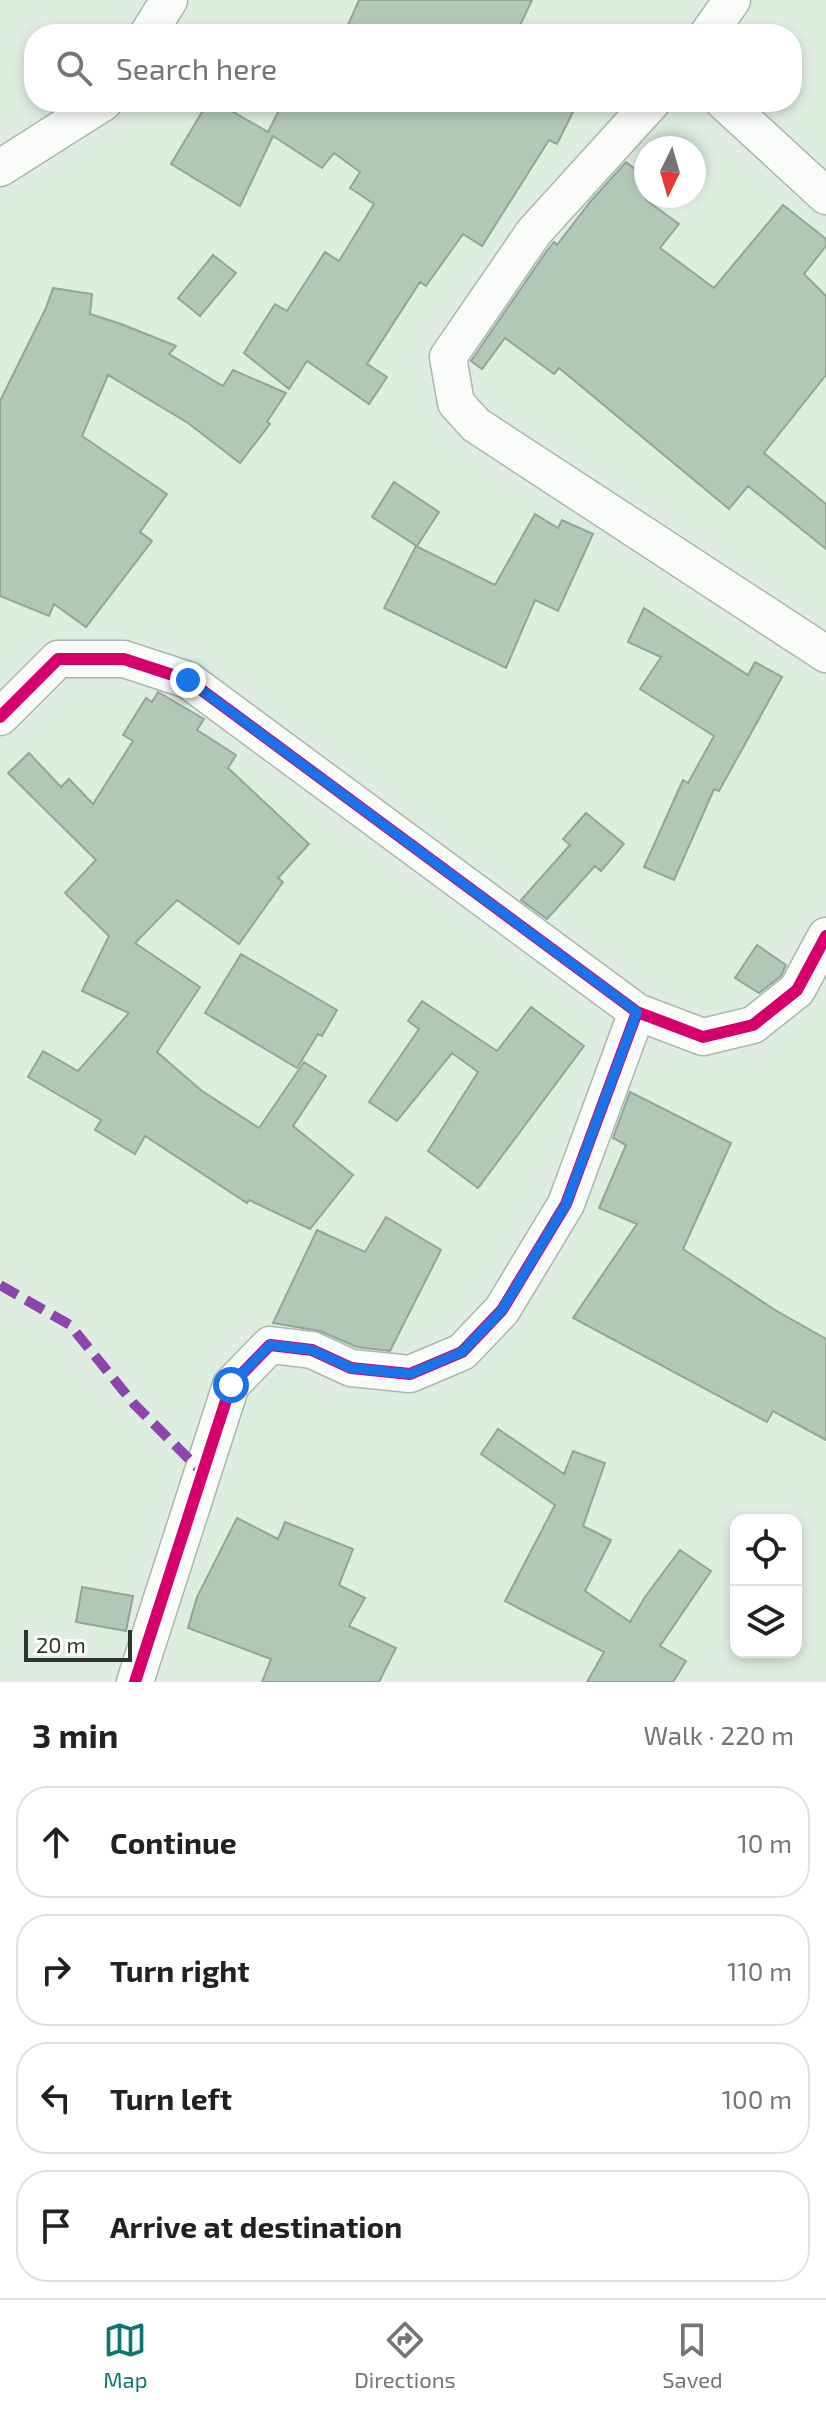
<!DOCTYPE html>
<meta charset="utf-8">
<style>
:root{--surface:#fff;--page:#f2f2f2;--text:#202124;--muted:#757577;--line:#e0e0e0;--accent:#0f766e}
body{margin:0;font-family:"Exo 2",sans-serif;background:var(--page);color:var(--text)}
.controls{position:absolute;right:24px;bottom:24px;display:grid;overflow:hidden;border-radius:16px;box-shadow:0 4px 12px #0003}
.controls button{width:72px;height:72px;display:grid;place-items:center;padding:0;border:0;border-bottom:2px solid var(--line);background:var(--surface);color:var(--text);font:40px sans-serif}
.compass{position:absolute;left:634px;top:136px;width:72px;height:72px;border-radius:50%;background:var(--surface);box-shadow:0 4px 12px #0003;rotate:185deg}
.scale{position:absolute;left:24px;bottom:20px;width:108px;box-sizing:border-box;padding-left:8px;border:4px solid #2b372d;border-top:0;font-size:22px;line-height:28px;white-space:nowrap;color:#2b372d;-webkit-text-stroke:6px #fff;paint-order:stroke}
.stop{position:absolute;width:24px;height:24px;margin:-18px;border:6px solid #1a73e8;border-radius:50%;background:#fff}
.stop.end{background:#1a73e8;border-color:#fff;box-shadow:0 2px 8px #0008}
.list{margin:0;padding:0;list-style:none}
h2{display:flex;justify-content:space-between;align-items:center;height:104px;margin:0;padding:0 32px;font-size:34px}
h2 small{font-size:26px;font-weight:400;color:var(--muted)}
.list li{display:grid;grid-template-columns:52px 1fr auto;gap:24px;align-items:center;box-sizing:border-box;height:112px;margin:0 16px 16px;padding:0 16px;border:2px solid var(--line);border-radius:32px}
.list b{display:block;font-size:30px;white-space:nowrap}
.list em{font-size:26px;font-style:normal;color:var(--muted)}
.icon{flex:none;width:44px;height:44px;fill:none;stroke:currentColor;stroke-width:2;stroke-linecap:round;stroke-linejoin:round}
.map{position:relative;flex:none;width:826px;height:1682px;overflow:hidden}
.search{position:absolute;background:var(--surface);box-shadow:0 4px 12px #0003;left:24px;right:24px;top:24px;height:88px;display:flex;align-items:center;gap:20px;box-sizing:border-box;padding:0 28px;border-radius:32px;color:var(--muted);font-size:30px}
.sheet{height:616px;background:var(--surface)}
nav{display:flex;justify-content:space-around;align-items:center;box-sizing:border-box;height:112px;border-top:2px solid var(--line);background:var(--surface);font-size:22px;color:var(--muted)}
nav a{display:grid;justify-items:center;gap:4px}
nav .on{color:var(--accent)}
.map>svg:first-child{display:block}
</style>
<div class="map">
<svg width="826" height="1682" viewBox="0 0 826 1682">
<rect width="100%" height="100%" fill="#ddeee0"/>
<path fill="#b2c8b7" stroke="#96a398" stroke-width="2" d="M 359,0 L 532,0 L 516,34 L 344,34 Z
M 208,102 L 216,102 L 268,132 L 283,102 L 578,102 L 557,144 L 549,140 L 482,246 L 463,234 L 426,286 L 420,282 L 367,364 L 387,377 L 369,404 L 307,361 L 289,389 L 244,353 L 275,304 L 287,311 L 325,252 L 339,261 L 374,204 L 350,188 L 360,172 L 334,153 L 322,168 L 273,136 L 240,206 L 171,164 Z
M 626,162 L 646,178 L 646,200 L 679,224 L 660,248 L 714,288 L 783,205 L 826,239 L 826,246 L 804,274 L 826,296 L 826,375 L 764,453 L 826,504 L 826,549 L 748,486 L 729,509 L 559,368 L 554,374 L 505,338 L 482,369 L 471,361 L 546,252 L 554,242 L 557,245 L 590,202 Z
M 213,255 L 236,273 L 200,316 L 178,298 Z
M 53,288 L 92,294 L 90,314 L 121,324 L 176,346 L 169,354 L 223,386 L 233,370 L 286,393 L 267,422 L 270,424 L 240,463 L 188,423 L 108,375 L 82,436 L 167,494 L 140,532 L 152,541 L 86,627 L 54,604 L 49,616 L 0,596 L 0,401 L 46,308 Z
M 394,482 L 439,512 L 417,546 L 372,517 Z
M 535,514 L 558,528 L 562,520 L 593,534 L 558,611 L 535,600 L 506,668 L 384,608 L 416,546 L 495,585 Z
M 644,608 L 748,675 L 755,662 L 782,677 L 719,791 L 714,789 L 674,880 L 644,867 L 683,780 L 688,783 L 714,736 L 640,689 L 661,657 L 628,642 Z
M 158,692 L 204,719 L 197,730 L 236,755 L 228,768 L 309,844 L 278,878 L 283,882 L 239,944 L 177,900 L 135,943 L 200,987 L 157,1052 L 202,1091 L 259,1128 L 304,1062 L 326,1076 L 293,1126 L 353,1175 L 310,1229 L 249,1200 L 247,1203 L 145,1136 L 135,1154 L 95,1130 L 101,1120 L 28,1077 L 43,1051 L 78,1071 L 129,1013 L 82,991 L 109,936 L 65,893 L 96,860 L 8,773 L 29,753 L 61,787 L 69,779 L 93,804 L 133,741 L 123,735 L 146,698 L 152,702 Z
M 586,813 L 624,844 L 601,871 L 595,866 L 547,919 L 521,900 L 570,845 L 563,839 Z
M 757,945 L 786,965 L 781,976 L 759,993 L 735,978 Z
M 241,954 L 337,1010 L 322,1036 L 318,1034 L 297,1068 L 205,1013 Z
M 422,1001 L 497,1051 L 531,1007 L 584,1046 L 478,1188 L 428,1151 L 478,1072 L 452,1053 L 397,1121 L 369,1102 L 419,1029 L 408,1021 Z
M 630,1092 L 731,1143 L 683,1249 L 775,1310 L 826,1339 L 826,1440 L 773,1411 L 767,1422 L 573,1318 L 637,1224 L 599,1208 L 626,1145 L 613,1138 Z
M 386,1217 L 441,1250 L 390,1351 L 357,1347 L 320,1331 L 273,1323 L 317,1230 L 365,1252 Z
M 498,1429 L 564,1474 L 573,1451 L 605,1463 L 583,1526 L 611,1540 L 585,1591 L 630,1622 L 645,1597 L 680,1550 L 711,1571 L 660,1646 L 686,1661 L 673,1682 L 587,1682 L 604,1652 L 505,1601 L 555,1505 L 481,1454 Z
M 237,1518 L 278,1539 L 285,1522 L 353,1549 L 339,1585 L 365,1598 L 349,1626 L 396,1648 L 379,1682 L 262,1682 L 271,1659 L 188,1628 L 197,1597 Z
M 82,1587 L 133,1596 L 126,1631 L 76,1622 Z"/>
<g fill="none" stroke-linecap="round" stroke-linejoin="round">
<g stroke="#aab7ac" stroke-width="39">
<path id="minor" d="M 148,34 L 169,0
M 708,34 L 732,0
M 652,102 L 534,232 L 448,357 L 456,403 L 476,425 L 826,654
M 724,102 L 826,196
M 0,168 L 104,102
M 0,717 L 58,659 L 124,659 L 188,680 L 637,1012 L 703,1037 L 753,1025 L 797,990 L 826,936
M 135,1682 L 231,1385 L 270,1345 L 312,1350 L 351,1368 L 410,1374 L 462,1352 L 502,1310 L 566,1204 L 637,1012"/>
</g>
<use href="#minor" stroke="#fafcfa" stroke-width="36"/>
<path stroke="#8e44ad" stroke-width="10" stroke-dasharray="20 10" stroke-linecap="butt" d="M 0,1285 L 70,1325 L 134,1404 L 203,1473"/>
<g stroke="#fff" stroke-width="17">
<path id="cycleway" d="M 0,717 L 58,659 L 124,659 L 188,680 L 637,1012 L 703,1037 L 753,1025 L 797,990 L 826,936
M 135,1682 L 231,1385 L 270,1345 L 312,1350 L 351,1368 L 410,1374 L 462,1352 L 502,1310 L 566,1204 L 637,1012"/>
</g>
<use href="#cycleway" stroke="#d6006c" stroke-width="12"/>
</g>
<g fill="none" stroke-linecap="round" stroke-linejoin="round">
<path stroke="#1a73e8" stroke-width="10" d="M 188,680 L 637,1012 L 566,1204 L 502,1310 L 462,1352 L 410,1374 L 351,1368 L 312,1350 L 270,1345 L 231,1385"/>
</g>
</svg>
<div class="controls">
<button><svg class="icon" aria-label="locate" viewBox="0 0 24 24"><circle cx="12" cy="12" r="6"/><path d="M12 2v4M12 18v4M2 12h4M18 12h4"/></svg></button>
<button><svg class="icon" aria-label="layers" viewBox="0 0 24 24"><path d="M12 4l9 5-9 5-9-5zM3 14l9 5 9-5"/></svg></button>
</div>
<svg class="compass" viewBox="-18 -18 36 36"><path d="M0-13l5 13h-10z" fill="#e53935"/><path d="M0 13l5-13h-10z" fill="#757577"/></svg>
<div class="scale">20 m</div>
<div class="stop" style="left:231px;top:1385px"></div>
<div class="stop end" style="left:188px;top:680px"></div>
<div class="search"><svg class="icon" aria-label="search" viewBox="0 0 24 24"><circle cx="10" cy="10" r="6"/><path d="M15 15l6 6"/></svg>Search here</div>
</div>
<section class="sheet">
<h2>3 min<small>Walk · 220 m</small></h2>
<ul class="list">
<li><svg class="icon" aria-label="ahead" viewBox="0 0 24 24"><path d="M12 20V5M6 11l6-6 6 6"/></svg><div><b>Continue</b></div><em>10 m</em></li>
<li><svg class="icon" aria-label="right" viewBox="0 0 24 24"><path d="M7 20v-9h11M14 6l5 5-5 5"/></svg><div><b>Turn right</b></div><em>110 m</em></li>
<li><svg class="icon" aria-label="left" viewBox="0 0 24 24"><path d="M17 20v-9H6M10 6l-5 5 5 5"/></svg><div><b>Turn left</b></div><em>100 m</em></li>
<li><svg class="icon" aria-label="arrive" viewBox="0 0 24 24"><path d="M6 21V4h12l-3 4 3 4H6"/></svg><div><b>Arrive at destination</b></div></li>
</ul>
</section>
<nav>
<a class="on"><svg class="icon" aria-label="map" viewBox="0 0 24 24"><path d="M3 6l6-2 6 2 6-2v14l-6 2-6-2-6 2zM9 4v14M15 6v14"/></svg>Map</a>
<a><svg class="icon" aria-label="directions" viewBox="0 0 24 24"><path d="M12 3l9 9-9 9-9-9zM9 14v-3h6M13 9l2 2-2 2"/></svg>Directions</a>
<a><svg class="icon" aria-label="saved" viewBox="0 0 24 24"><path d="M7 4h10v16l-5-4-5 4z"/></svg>Saved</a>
</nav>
